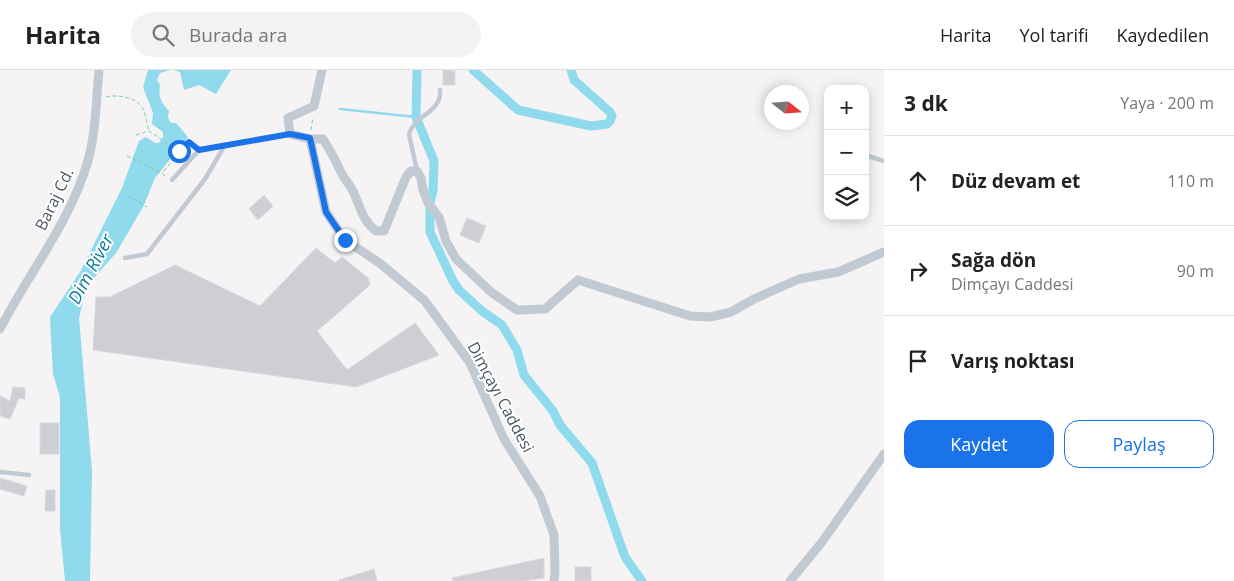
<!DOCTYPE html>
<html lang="tr">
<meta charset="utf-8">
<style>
:root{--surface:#fff;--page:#f2f2f2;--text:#222;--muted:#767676;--line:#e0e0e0;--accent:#1a73e8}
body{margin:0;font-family:"Open Sans",sans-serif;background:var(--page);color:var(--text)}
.controls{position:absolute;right:15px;top:15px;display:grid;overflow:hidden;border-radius:10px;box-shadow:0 2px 12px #0003}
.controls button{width:45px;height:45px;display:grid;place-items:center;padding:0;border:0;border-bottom:1px solid var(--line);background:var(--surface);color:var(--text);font:25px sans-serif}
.compass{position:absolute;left:764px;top:15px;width:45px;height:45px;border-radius:50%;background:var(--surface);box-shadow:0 2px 12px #0003;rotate:107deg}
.stop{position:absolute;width:15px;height:15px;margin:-11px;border:4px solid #1a73e8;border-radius:50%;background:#fff}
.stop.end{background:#1a73e8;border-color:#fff;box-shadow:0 1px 5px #0008}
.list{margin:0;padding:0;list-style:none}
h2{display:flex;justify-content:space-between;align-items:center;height:65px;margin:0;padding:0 20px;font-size:21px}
h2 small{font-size:16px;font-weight:400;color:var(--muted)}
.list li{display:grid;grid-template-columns:32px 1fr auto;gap:15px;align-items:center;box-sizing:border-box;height:90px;padding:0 20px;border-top:1px solid var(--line)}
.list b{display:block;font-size:19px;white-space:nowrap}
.list p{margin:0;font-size:16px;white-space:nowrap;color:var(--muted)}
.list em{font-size:16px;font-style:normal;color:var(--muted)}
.actions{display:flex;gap:10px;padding:15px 20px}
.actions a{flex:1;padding:11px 0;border:1px solid var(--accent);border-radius:15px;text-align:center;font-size:18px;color:var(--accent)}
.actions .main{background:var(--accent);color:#fff}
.icon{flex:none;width:28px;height:28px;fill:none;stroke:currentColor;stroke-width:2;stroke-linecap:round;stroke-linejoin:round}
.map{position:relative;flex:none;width:884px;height:511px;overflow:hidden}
header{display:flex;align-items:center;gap:30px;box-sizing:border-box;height:70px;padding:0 25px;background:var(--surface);border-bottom:1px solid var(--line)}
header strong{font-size:24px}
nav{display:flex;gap:28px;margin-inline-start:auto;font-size:18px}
.search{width:350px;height:45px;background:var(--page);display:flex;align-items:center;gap:12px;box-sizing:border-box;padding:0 18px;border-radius:28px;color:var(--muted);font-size:19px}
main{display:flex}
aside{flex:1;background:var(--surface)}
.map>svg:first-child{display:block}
</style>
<header>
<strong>Harita</strong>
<div class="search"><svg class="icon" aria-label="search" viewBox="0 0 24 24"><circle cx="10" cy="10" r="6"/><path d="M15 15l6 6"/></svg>Burada ara</div>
<nav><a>Harita</a><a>Yol tarifi</a><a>Kaydedilen</a></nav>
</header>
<main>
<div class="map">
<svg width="884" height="511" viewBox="0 0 884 511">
<rect width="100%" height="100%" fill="#f5f3f3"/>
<path fill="#90daee" d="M 148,0 L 170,0 L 160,3 L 157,10 L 160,15 C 158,27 161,32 169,41 L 168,48 L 171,53 L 176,53 L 188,67 L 155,108 L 144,135 L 116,183 L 86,217 L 79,248 L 92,401 L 90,511 L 65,511 L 60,459 L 60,327 L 53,304 L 50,247 L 80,202 L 122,118 L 139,71 L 146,67 L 155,73 L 159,73 L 163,67 L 163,62 L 152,54 L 153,43 L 143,17 Z
M 174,0 L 231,0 L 216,24 L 199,15 L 184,20 L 180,2 Z"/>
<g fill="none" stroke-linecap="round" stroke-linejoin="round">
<path stroke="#90daee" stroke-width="2.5" d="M 340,39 L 416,47"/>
<path stroke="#90daee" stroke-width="9" d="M 417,0 L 416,47 L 434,91 L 433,121 L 430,132
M 473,0 L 518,40 L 591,56 L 607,54 L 610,51 L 612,46 L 610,42 L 574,10 L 571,0
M 430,138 L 430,162 L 453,211 L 459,220 L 482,241 L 502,255 L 517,280 L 524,305 L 553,341 L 560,355 L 592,393 L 625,487 L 642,511"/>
</g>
<path fill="#cdcfd5" stroke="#d7d9de" d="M 443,0 L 455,1 L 455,15 L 443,15 Z
M 264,125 L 273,136 L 258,150 L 249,139 Z
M 467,148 L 486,156 L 479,173 L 460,165 Z
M 316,178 L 335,193 L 342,187 L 368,208 L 370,215 L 317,261 L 347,300 L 415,253 L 439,285 L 356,317 L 93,280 L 96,227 L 110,227 L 175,195 L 260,236 Z
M 13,317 L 25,318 L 25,329 L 19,328 L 10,349 L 0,346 L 0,326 L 10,331 Z
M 40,353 L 59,353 L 59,384 L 40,384 Z
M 0,408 L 27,416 L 24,426 L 0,419 Z
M 46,420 L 55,420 L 55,441 L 45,441 Z
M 544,488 L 544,508 L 523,511 L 453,511 L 452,508 Z
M 575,497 L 591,497 L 591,511 L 575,511 Z
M 374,499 L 377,511 L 340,511 L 339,510 Z"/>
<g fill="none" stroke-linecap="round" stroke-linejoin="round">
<path stroke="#7ad0a6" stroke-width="1" stroke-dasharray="4 2.5" stroke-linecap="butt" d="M 106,27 C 118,24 139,27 144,41 C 146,47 147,55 149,61
M 311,60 L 313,47
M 136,65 L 149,61 L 179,81
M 127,86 L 161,103
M 165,106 L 162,103 L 189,71 L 194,76
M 128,126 L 147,137"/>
<path stroke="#c1cad2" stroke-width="4.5" d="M 865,85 L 884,91
M 417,101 L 409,64 C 415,44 442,43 440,20
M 172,110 L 199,80 L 290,64
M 125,188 L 147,184 L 205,109 L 225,75
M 0,402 L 29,405"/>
<path stroke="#c1cad2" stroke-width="9" d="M 322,0 L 314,36 L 288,48 L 290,64 L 310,69 L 326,142 L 345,170 L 381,194 L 425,231 L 470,293 L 504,369 L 540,426 L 554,465 L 555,502 L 554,511
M 310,69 L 323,69 C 331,81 336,92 342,104 C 345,110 350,115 353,121 C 360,136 362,150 376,161 L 384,161 L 406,107 L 411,101 L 417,101 L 421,108 L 423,120 L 428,133 L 439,147 L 446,171 L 456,189 L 491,222 L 517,240 L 545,239 L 578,210 L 690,246 L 710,247 L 731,242 L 754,229 L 799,209 L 838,202 L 884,182
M 0,259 C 28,204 69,154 87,94 C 96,65 96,31 99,0
M 790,511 L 822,472 L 884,384"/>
</g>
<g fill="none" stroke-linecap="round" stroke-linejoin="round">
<path stroke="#1a73e8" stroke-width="6" d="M 179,81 L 189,72 L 199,80 L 290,64 L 310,68 L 326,142 L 345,170"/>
</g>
<g text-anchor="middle" stroke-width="4" stroke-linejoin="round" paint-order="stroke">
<g font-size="16" fill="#4a5661" stroke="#fff">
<text transform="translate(54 129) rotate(-64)" y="6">Baraj Cd.</text>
<text transform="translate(501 327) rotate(62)" y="6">Dimçayı Caddesi</text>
</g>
<g font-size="18" font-style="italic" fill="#0c7c9b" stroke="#fff">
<text transform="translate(91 199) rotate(-62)" y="6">Dim River</text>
</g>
</g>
</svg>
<div class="controls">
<button>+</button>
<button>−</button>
<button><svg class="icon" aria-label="layers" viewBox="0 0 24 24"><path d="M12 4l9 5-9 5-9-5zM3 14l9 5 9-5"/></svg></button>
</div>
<svg class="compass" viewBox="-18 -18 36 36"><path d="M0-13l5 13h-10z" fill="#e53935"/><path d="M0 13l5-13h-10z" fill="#767676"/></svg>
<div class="stop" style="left:179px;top:81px"></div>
<div class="stop end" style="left:345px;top:170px"></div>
</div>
<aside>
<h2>3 dk<small>Yaya · 200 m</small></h2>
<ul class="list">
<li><svg class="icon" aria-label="ahead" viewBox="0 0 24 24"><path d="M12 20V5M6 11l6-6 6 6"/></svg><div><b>Düz devam et</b></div><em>110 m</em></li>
<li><svg class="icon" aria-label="right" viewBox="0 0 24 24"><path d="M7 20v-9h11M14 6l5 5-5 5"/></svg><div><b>Sağa dön</b><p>Dimçayı Caddesi</p></div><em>90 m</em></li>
<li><svg class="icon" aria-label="arrive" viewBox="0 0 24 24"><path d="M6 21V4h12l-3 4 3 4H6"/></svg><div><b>Varış noktası</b></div></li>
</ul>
<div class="actions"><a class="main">Kaydet</a><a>Paylaş</a></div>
</aside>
</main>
